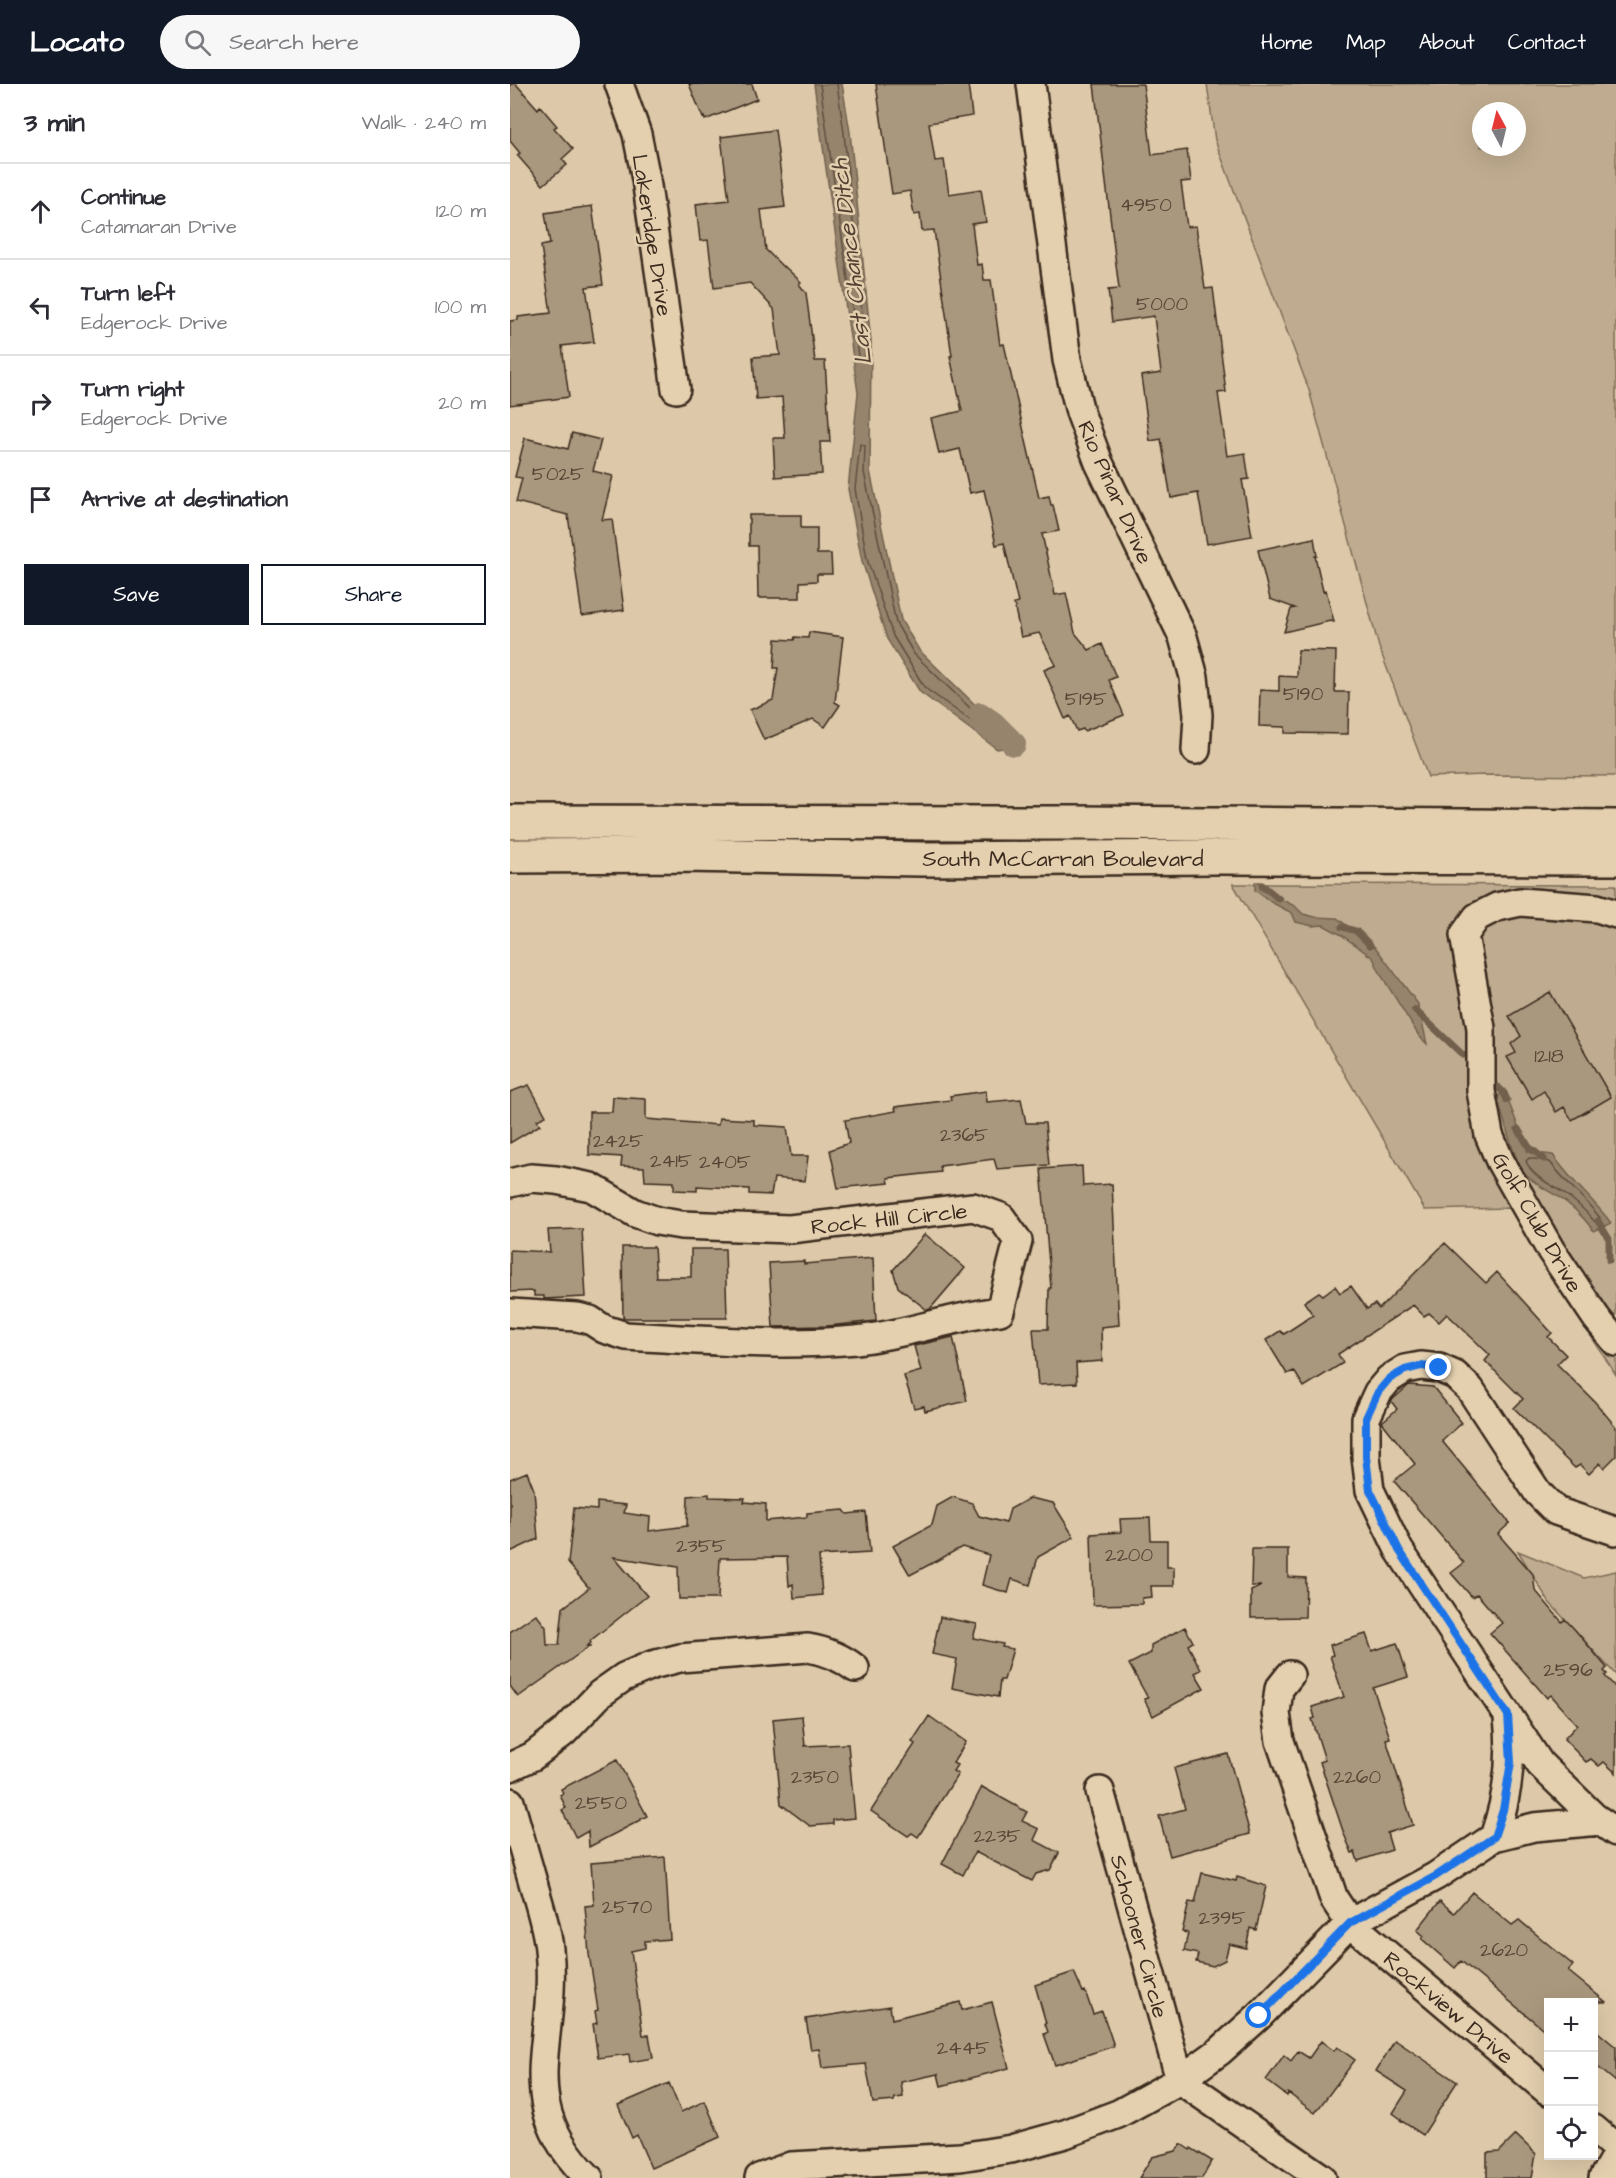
<!DOCTYPE html>
<meta charset="utf-8">
<style>
:root{--surface:#fff;--page:#f7f7f7;--text:#2b2b33;--muted:#7c7c81;--line:#e1e1e2;--accent:#111827}
body{margin:0;font-family:"Architects Daughter",sans-serif;background:var(--page);color:var(--text)}
.controls{position:absolute;right:18px;bottom:18px;display:grid;overflow:hidden;border-radius:0px;box-shadow:0 6px 24px #0002}
.controls button{width:54px;height:54px;display:grid;place-items:center;padding:0;border:0;border-bottom:2px solid var(--line);background:var(--surface);color:var(--text);font:30px sans-serif}
.compass{position:absolute;left:962px;top:18px;width:54px;height:54px;border-radius:50%;background:var(--surface);box-shadow:0 6px 24px #0002;rotate:353deg}
.stop{position:absolute;width:18px;height:18px;margin:-14px;border:4px solid #1a73e8;border-radius:50%;background:#fff}
.stop.end{background:#1a73e8;border-color:#fff;box-shadow:0 2px 6px #0008}
.list{margin:0;padding:0;list-style:none}
h2{display:flex;justify-content:space-between;align-items:center;height:78px;margin:0;padding:0 24px;font-size:26px}
h2 small{font-size:20px;font-weight:400;color:var(--muted)}
.list li{display:grid;grid-template-columns:39px 1fr auto;gap:18px;align-items:center;box-sizing:border-box;height:96px;padding:0 24px;border-top:2px solid var(--line)}
.list b{display:block;font-size:22px;white-space:nowrap}
.list p{margin:0;font-size:20px;white-space:nowrap;color:var(--muted)}
.list em{font-size:20px;font-style:normal;color:var(--muted)}
.actions{display:flex;gap:12px;padding:18px 24px}
.actions a{flex:1;padding:14px 0;border:2px solid var(--accent);border-radius:0px;text-align:center;font-size:21px;color:var(--accent)}
.actions .main{background:var(--accent);color:#fff}
.icon{flex:none;width:33px;height:33px;fill:none;stroke:currentColor;stroke-width:2;stroke-linecap:round;stroke-linejoin:round}
.map{position:relative;flex:none;width:1106px;height:2094px;overflow:hidden}
header{display:flex;align-items:center;gap:36px;box-sizing:border-box;height:84px;padding:0 30px;background:var(--accent);color:#fff}
header strong{font-size:28px}
nav{display:flex;gap:33px;margin-inline-start:auto;font-size:21px}
.search{width:420px;height:54px;background:var(--page);display:flex;align-items:center;gap:15px;box-sizing:border-box;padding:0 21px;border-radius:33px;color:var(--muted);font-size:22px}
main{display:flex}
aside{flex:1;background:var(--surface)}
.map>svg:first-child{display:block}
</style>
<header>
<strong>Locato</strong>
<div class="search"><svg class="icon" aria-label="search" viewBox="0 0 24 24"><circle cx="10" cy="10" r="6"/><path d="M15 15l6 6"/></svg>Search here</div>
<nav><a>Home</a><a>Map</a><a>About</a><a>Contact</a></nav>
</header>
<main>
<aside>
<h2>3 min<small>Walk · 240 m</small></h2>
<ul class="list">
<li><svg class="icon" aria-label="ahead" viewBox="0 0 24 24"><path d="M12 20V5M6 11l6-6 6 6"/></svg><div><b>Continue</b><p>Catamaran Drive</p></div><em>120 m</em></li>
<li><svg class="icon" aria-label="left" viewBox="0 0 24 24"><path d="M17 20v-9H6M10 6l-5 5 5 5"/></svg><div><b>Turn left</b><p>Edgerock Drive</p></div><em>100 m</em></li>
<li><svg class="icon" aria-label="right" viewBox="0 0 24 24"><path d="M7 20v-9h11M14 6l5 5-5 5"/></svg><div><b>Turn right</b><p>Edgerock Drive</p></div><em>20 m</em></li>
<li><svg class="icon" aria-label="arrive" viewBox="0 0 24 24"><path d="M6 21V4h12l-3 4 3 4H6"/></svg><div><b>Arrive at destination</b></div></li>
</ul>
<div class="actions"><a class="main">Save</a><a>Share</a></div>
</aside>
<div class="map">
<svg width="1106" height="2094" viewBox="0 0 1106 2094">
<rect width="100%" height="100%" fill="#ddc9a9"/>
<filter id="ink" filterUnits="userSpaceOnUse"><feTurbulence type="fractalNoise" baseFrequency=".0167" numOctaves="2"/><feDisplacementMap in="SourceGraphic" scale="12" xChannelSelector="R" yChannelSelector="G"/><feConvolveMatrix kernelMatrix="1 2 1 2 8 2 1 2 1" color-interpolation-filters="sRGB"/></filter>
<g filter="url(#ink)">
<path fill="#bfac90" stroke="#7d6b57" stroke-width="1.5" fill-rule="evenodd" d="M 697,0 L 1106,0 L 1106,692 L 975,691 L 918,693 L 869,563 L 799,306 L 705,56 ZM 971,27 L 1007,27 L 1007,63 L 971,63 Z
M 723,800 L 1106,801 L 1106,1291 L 999,1124 L 915,1126 Z
M 1008,1467 L 1074,1494 L 1106,1487 L 1106,1591 L 1039,1518 Z"/>
<path fill="#96846d" stroke="#72604d" stroke-width="1.5" d="M 304,0 L 332,0 L 340,48 L 361,258 L 360,387 L 391,536 L 409,566 L 495,650 L 497,659 L 502,662 L 496,669 L 493,664 L 487,665 L 410,608 L 377,555 L 352,477 L 338,405 L 348,309 Z
M 745,798 L 750,798 L 750,805 L 785,822 L 793,830 L 805,833 L 827,834 L 866,864 L 908,920 L 917,960 L 909,952 L 871,891 L 863,874 L 830,850 L 813,841 L 803,842 L 786,838 L 782,829 L 761,818 L 745,806 Z
M 994,1006 L 1018,1068 L 1043,1071 C 1060,1096 1083,1115 1101,1139 L 1084,1147 C 1074,1134 1061,1120 1047,1112 C 1035,1105 1023,1099 1014,1088 C 1002,1072 994,1033 987,1014 Z"/>
<g fill="none" stroke-linecap="round" stroke-linejoin="round">
<path stroke="#5f4e3e" stroke-width="1.5" d="M 310,0 L 349,272 L 352,275 L 355,273 L 355,258 L 334,49 L 327,0
M 350,360 L 355,362 L 354,388 L 386,539 L 404,570 L 486,649 L 485,654 L 415,604 L 383,552 L 357,475 L 345,405 Z
M 1019,1074 L 1040,1078 C 1055,1098 1075,1114 1090,1134 L 1089,1137 L 1085,1138 C 1076,1127 1064,1116 1052,1108 C 1039,1099 1023,1094 1016,1077 Z"/>
<path stroke="#72604d" stroke-width="7" d="M 752,801 L 769,815
M 832,843 L 846,847 L 860,861
M 905,926 L 953,971
M 988,1003 L 994,1009 L 997,1016
M 1008,1045 L 1019,1063 L 1034,1075
M 1088,1137 L 1099,1155 L 1099,1176"/>
<path stroke="#96846d" stroke-width="24" d="M 470,630 L 483,639 L 504,660"/>
</g>
<path fill="#aa987e" stroke="#3b2a1e" stroke-width="1.5" d="M 0,0 L 6,0 L 28,25 L 30,22 L 47,42 L 44,44 L 63,65 L 52,75 L 57,81 L 33,101 L 7,71 L 10,69 L 0,57 Z
M 179,0 L 242,0 L 247,15 L 195,36 L 194,33 L 193,34 Z
M 366,0 L 458,0 L 462,32 L 419,39 L 425,77 L 434,76 L 439,110 L 471,105 L 476,138 L 462,140 L 467,181 L 472,180 L 474,196 L 481,196 L 490,261 L 494,260 L 529,414 L 539,412 L 541,421 L 543,421 L 549,447 L 532,450 L 545,511 L 556,509 L 565,549 L 579,566 L 592,560 L 606,593 L 599,596 L 614,631 L 574,647 L 573,645 L 567,647 L 560,632 L 555,635 L 534,586 L 546,581 L 529,549 L 511,553 L 504,520 L 508,519 L 494,459 L 486,461 L 474,406 L 460,409 L 450,365 L 429,370 L 421,334 L 452,327 L 440,272 L 442,272 L 424,146 L 412,147 L 410,130 L 404,131 L 400,107 L 382,110 Z
M 584,0 L 633,0 L 642,71 L 677,66 L 681,97 L 671,98 L 677,143 L 686,142 L 695,205 L 703,204 L 716,308 L 708,309 L 717,372 L 735,369 L 739,395 L 732,396 L 742,452 L 697,460 L 688,409 L 661,414 L 651,355 L 640,357 L 631,292 L 651,289 L 644,232 L 602,238 L 598,206 L 609,205 Z
M 265,46 L 275,123 L 251,126 L 256,166 L 273,183 L 274,182 L 291,198 L 289,200 L 296,209 L 305,277 L 315,277 L 320,358 L 310,358 L 312,390 L 265,393 L 263,354 L 275,354 L 272,313 L 246,315 L 243,273 L 270,271 L 264,225 L 240,199 L 204,204 L 198,156 L 190,157 L 186,120 L 219,116 L 211,53 Z
M 82,122 L 93,201 L 76,203 L 84,258 L 52,262 L 59,313 L 0,321 L 0,237 L 8,236 L 8,233 L 41,229 L 31,162 L 40,160 L 35,129 Z
M 62,349 L 91,356 L 83,387 L 103,392 L 92,436 L 102,435 L 114,526 L 72,532 L 58,431 L 6,418 L 12,394 L 5,393 L 15,354 L 58,365 Z
M 239,431 L 291,431 L 291,444 L 307,444 L 307,470 L 321,470 L 322,490 L 307,490 L 307,497 L 290,498 L 290,514 L 248,514 L 247,462 L 239,462 Z
M 804,454 L 807,472 L 805,472 L 813,507 L 816,506 L 824,538 L 820,537 L 774,548 L 781,525 L 785,524 L 760,515 L 748,466 Z
M 299,548 L 333,553 L 325,618 L 330,621 L 315,643 L 303,635 L 254,656 L 240,626 L 263,616 L 268,584 L 264,584 L 266,555 L 284,556 L 285,553 L 298,554 Z
M 788,566 L 826,567 L 825,608 L 839,608 L 838,650 L 775,649 L 775,643 L 749,642 L 750,606 L 769,607 L 769,592 L 787,593 Z
M 1040,908 L 1101,1013 L 1062,1036 L 1054,1023 L 1046,1028 L 1034,1007 L 1022,1015 L 997,973 L 1006,969 L 1001,960 L 1011,952 L 999,932 Z
M 19,1001 L 36,1032 L 27,1036 L 30,1041 L 0,1059 L 0,1008 Z
M 476,1007 L 477,1018 L 511,1015 L 516,1039 L 535,1039 L 539,1081 L 487,1085 L 484,1075 L 430,1082 L 431,1088 L 378,1094 L 379,1099 L 328,1104 L 320,1066 L 339,1059 L 335,1036 L 386,1027 L 385,1023 L 441,1016 L 440,1012 Z
M 103,1013 L 136,1015 L 136,1035 L 208,1041 L 209,1034 L 244,1036 L 244,1041 L 277,1043 L 281,1072 L 298,1072 L 295,1097 L 264,1094 L 261,1111 L 239,1110 L 239,1105 L 187,1102 L 187,1107 L 164,1106 L 164,1098 L 135,1097 L 134,1083 L 111,1082 L 112,1073 L 79,1071 L 79,1028 L 102,1028 Z
M 572,1082 L 573,1102 L 602,1100 L 609,1241 L 591,1243 L 592,1277 L 566,1279 L 567,1299 L 528,1301 L 523,1245 L 538,1245 L 539,1204 L 541,1204 L 531,1085 Z
M 72,1145 L 76,1213 L 34,1215 L 34,1212 L 24,1212 L 24,1207 L 0,1208 L 0,1166 L 40,1168 L 38,1146 Z
M 415,1150 L 455,1184 L 420,1225 L 417,1226 L 388,1203 L 383,1186 Z
M 935,1159 L 976,1199 L 987,1188 L 1042,1249 L 1038,1253 L 1056,1271 L 1047,1280 L 1085,1318 L 1106,1343 L 1106,1372 L 1094,1384 L 1090,1379 L 1079,1390 L 1070,1381 L 1065,1384 L 1042,1362 L 1004,1324 L 1013,1315 L 975,1277 L 980,1271 L 937,1230 L 929,1238 L 919,1229 L 914,1232 L 903,1221 L 828,1270 L 833,1279 L 794,1303 L 784,1287 L 777,1290 L 756,1256 L 770,1247 L 774,1250 L 803,1231 L 794,1218 L 809,1208 L 813,1211 L 825,1202 L 830,1209 L 841,1202 L 857,1225 L 865,1220 L 869,1225 Z
M 112,1163 L 144,1163 L 146,1193 L 181,1193 L 181,1165 L 215,1165 L 217,1234 L 113,1234 Z
M 363,1174 L 366,1237 L 317,1242 L 263,1243 L 259,1179 L 294,1177 L 294,1180 Z
M 443,1253 L 457,1317 L 415,1327 L 414,1322 L 404,1324 L 394,1292 L 411,1287 L 404,1262 Z
M 899,1301 L 923,1303 L 952,1339 L 932,1357 L 1000,1439 L 988,1450 L 1023,1490 L 1025,1506 L 1052,1538 L 1055,1535 L 1066,1547 L 1097,1584 L 1094,1587 L 1097,1590 L 1095,1592 L 1106,1604 L 1106,1689 L 1094,1678 L 1089,1682 L 1081,1675 L 1076,1678 L 1054,1655 L 1067,1641 L 1041,1611 L 1037,1614 L 980,1549 L 992,1539 L 967,1510 L 962,1513 L 941,1489 L 954,1479 L 884,1397 L 905,1380 L 872,1338 L 887,1325 L 881,1317 Z
M 17,1388 L 24,1406 L 28,1455 L 0,1468 L 0,1395 Z
M 199,1410 L 199,1413 L 235,1414 L 234,1418 L 256,1420 L 256,1437 L 297,1433 L 297,1429 L 334,1426 L 337,1430 L 356,1428 L 360,1469 L 309,1472 L 312,1511 L 284,1514 L 283,1500 L 279,1502 L 277,1473 L 210,1474 L 208,1515 L 169,1515 L 168,1483 L 104,1473 L 137,1512 L 80,1557 L 81,1559 L 77,1562 L 80,1562 L 8,1613 L 0,1602 L 0,1548 L 26,1530 L 36,1543 L 37,1561 L 49,1561 L 53,1524 L 79,1504 L 58,1479 L 64,1424 L 87,1426 L 87,1418 L 116,1421 L 114,1429 L 140,1433 L 139,1447 L 177,1442 L 178,1412 Z
M 443,1413 L 462,1419 L 469,1432 L 496,1439 L 500,1425 L 520,1414 L 543,1419 L 564,1453 L 528,1473 L 520,1501 L 502,1495 L 498,1509 L 472,1501 L 479,1471 L 452,1463 L 400,1491 L 383,1462 L 422,1441 L 427,1422 Z
M 640,1434 L 641,1456 L 657,1456 L 657,1483 L 664,1483 L 664,1502 L 641,1502 L 642,1513 L 632,1514 L 632,1520 L 583,1521 L 581,1450 L 611,1448 L 610,1435 Z
M 742,1465 L 778,1465 L 778,1493 L 796,1494 L 795,1533 L 741,1534 L 741,1507 L 751,1502 L 741,1502 Z
M 430,1533 L 467,1540 L 463,1554 L 493,1560 L 492,1563 L 503,1565 L 494,1596 L 490,1596 L 488,1613 L 442,1604 L 447,1575 L 422,1570 Z
M 675,1543 L 683,1558 L 678,1561 L 691,1586 L 685,1589 L 694,1604 L 643,1632 L 634,1615 L 638,1614 L 619,1580 L 641,1569 L 641,1561 Z
M 856,1550 L 862,1567 L 887,1559 L 898,1593 L 863,1604 L 880,1654 L 876,1655 L 903,1741 L 877,1749 L 882,1766 L 848,1777 L 845,1768 L 842,1769 L 834,1750 L 810,1678 L 815,1676 L 802,1635 L 805,1634 L 802,1623 L 834,1613 L 820,1572 L 823,1571 L 820,1561 Z
M 292,1632 L 295,1662 L 338,1660 L 345,1734 L 323,1736 L 323,1740 L 300,1742 L 271,1720 L 263,1635 Z
M 419,1632 L 456,1658 L 443,1679 L 447,1681 L 443,1687 L 448,1690 L 408,1753 L 402,1749 L 398,1752 L 361,1727 L 405,1660 L 402,1658 Z
M 718,1670 L 740,1750 L 660,1772 L 649,1732 L 675,1725 L 664,1684 Z
M 107,1676 L 137,1732 L 131,1735 L 131,1736 L 79,1763 L 78,1747 L 66,1754 L 52,1726 L 56,1724 L 50,1711 L 53,1709 L 51,1705 Z
M 472,1703 L 517,1728 L 512,1737 L 529,1745 L 524,1756 L 549,1769 L 540,1786 L 526,1790 L 522,1797 L 465,1768 L 453,1791 L 432,1780 Z
M 155,1773 L 160,1855 L 135,1857 L 135,1864 L 121,1867 L 133,1951 L 139,1951 L 143,1974 L 120,1978 L 119,1970 L 88,1974 L 83,1940 L 87,1939 L 85,1927 L 88,1926 L 79,1870 L 75,1822 L 84,1821 L 81,1779 Z
M 692,1789 L 726,1797 L 727,1793 L 756,1802 L 746,1846 L 740,1844 L 736,1864 L 719,1860 L 715,1876 L 703,1882 L 686,1878 L 688,1870 L 674,1867 L 678,1849 L 672,1848 L 679,1818 L 685,1819 Z
M 962,1808 L 1002,1841 L 1009,1836 L 1063,1881 L 1058,1887 L 1096,1918 L 1038,1918 L 1038,1949 L 951,1877 L 945,1884 L 912,1855 L 914,1852 L 907,1846 L 930,1817 L 944,1829 Z
M 564,1888 L 573,1908 L 575,1907 L 583,1930 L 592,1927 L 604,1962 L 545,1981 L 534,1950 L 538,1948 L 535,1940 L 536,1939 L 525,1901 Z
M 450,1918 L 452,1926 L 482,1918 L 499,1984 L 431,2002 L 428,1990 L 391,1998 L 393,2013 L 385,2014 L 384,2017 L 363,2019 L 356,1980 L 312,1984 L 309,1965 L 301,1966 L 296,1935 L 380,1922 L 382,1935 Z
M 1083,1944 L 1106,1963 L 1106,1998 L 1083,1979 Z
M 885,1956 L 947,1998 L 913,2051 L 890,2036 L 891,2035 L 883,2029 L 897,2007 L 866,1987 Z
M 811,1957 L 824,1967 L 827,1963 L 845,1976 L 805,2029 L 778,2009 L 777,2012 L 756,1996 L 774,1971 L 781,1977 L 788,1967 L 799,1974 Z
M 159,1999 L 171,2028 L 195,2017 L 210,2053 L 141,2084 L 127,2051 L 122,2054 L 108,2021 Z
M 1006,2051 L 1026,2070 L 1022,2094 L 977,2094 L 977,2069 L 989,2068 Z
M 671,2060 L 680,2066 L 681,2064 L 702,2077 L 692,2094 L 629,2094 L 642,2073 L 666,2067 Z"/>
<g fill="none" stroke-linecap="round" stroke-linejoin="round">
<g stroke="#3b2a1e" stroke-width="32">
<path id="minor" d="M 109,0 L 127,50 L 136,95 L 166,305
M 521,0 L 557,276 L 570,328 L 589,379 L 673,553 L 684,593 L 688,631 L 686,666
M 1106,830 L 1087,824 L 1010,818 L 987,823 L 967,833 L 954,851 L 971,944 L 971,1007 L 979,1051 L 990,1077 L 1040,1165 L 1087,1235 L 1106,1258
M 0,1099 L 21,1094 L 46,1096 L 81,1103 L 125,1129 L 147,1137 L 171,1141 L 280,1145 L 463,1123 L 491,1133 L 508,1157 L 490,1227 C 441,1233 395,1251 346,1256 C 270,1263 193,1256 116,1252 L 94,1245 L 80,1236 L 67,1233 L 0,1229
M 1105,1447 L 1046,1427 L 1028,1409 L 960,1305 L 945,1291 L 929,1284 L 911,1282 L 895,1285 L 879,1295 L 868,1308 L 856,1334 L 856,1373 L 860,1406 L 889,1466 L 1030,1680 L 1084,1733 L 1106,1748
M 780,1591 L 769,1605 L 766,1629 L 770,1657 L 824,1815 L 840,1839 L 1038,2007
M 0,1683 L 23,1672 L 54,1648 L 90,1610 L 114,1593 L 142,1581 L 170,1574 L 298,1564 C 316,1567 331,1573 345,1584
M 590,1707 L 670,1996 L 812,2094
M 0,1718 C 8,1746 16,1774 24,1802 C 30,1823 37,1844 39,1865 C 49,1956 0,2017 79,2094
M 984,1753 C 998,1713 1003,1676 998,1634
M 1084,2045 L 1106,2064
M 249,2094 L 281,2082 L 450,2073 L 501,2065 L 555,2050 L 608,2030 L 670,1996 L 710,1967 L 749,1932 L 840,1839 L 926,1792 L 984,1753 L 1024,1743 L 1090,1737
M 1093,2094 L 1106,2071"/>
</g>
<g stroke="#3b2a1e" stroke-width="38">
<path id="major" d="M 0,738 L 564,739 L 1106,743
M 0,772 L 173,771 L 412,775 L 707,773 L 1106,774"/>
</g>
<use href="#minor" stroke="#e4d0af" stroke-width="27"/>
<use href="#major" stroke="#e4d0af" stroke-width="33"/>
</g>
</g>
<g fill="none" stroke-linecap="round" stroke-linejoin="round" filter="url(#ink)">
<path stroke="#1a73e8" stroke-width="8" d="M 749,1932 L 840,1839 L 926,1792 L 984,1753 L 993,1726 L 1001,1678 L 998,1631 L 889,1466 L 860,1406 L 856,1373 L 856,1334 L 868,1308 L 879,1295 L 895,1286 L 911,1282 L 929,1284"/>
</g>
<g text-anchor="middle" stroke-width="5" stroke-linejoin="round" paint-order="stroke">
<g font-size="20" fill="#574636">
<text x="636" y="127">4950</text>
<text x="652" y="226">5000</text>
<text x="48" y="396">5025</text>
<text x="793" y="616">5190</text>
<text x="576" y="621">5195</text>
<text x="1039" y="978">1218</text>
<text x="454" y="1057">2365</text>
<text x="108" y="1063">2425</text>
<text x="161" y="1083">2415</text>
<text x="215" y="1084">2405</text>
<text x="191" y="1468">2355</text>
<text x="619" y="1477">2200</text>
<text x="1058" y="1592">2596</text>
<text x="305" y="1699">2350</text>
<text x="847" y="1699">2260</text>
<text x="91" y="1725">2550</text>
<text x="487" y="1758">2235</text>
<text x="117" y="1829">2570</text>
<text x="712" y="1840">2395</text>
<text x="994" y="1872">2620</text>
<text x="453" y="1970">2445</text>
</g>
<g font-size="22" fill="#3b2a1e" stroke="#e4d0af">
<text transform="translate(143 151) rotate(81)" y="8">Lakeridge Drive</text>
<text transform="translate(606 408) rotate(66)" y="8">Rio Pinar Drive</text>
<text x="553" y="782">South McCarran Boulevard</text>
<text transform="translate(379 1134) rotate(-6)" y="8">Rock Hill Circle</text>
<text transform="translate(1028 1138) rotate(60)" y="8">Golf Club Drive</text>
<text transform="translate(630 1852) rotate(75)" y="8">Schooner Circle</text>
<text transform="translate(939 1923) rotate(40)" y="8">Rockview Drive</text>
</g>
<g font-size="24" font-style="italic" fill="#524032" stroke="#e4d0af">
<text transform="translate(341 178) rotate(-97)" y="8">Last Chance Ditch</text>
</g>
</g>
</svg>
<div class="controls">
<button>+</button>
<button>−</button>
<button><svg class="icon" aria-label="locate" viewBox="0 0 24 24"><circle cx="12" cy="12" r="6"/><path d="M12 2v4M12 18v4M2 12h4M18 12h4"/></svg></button>
</div>
<svg class="compass" viewBox="-18 -18 36 36"><path d="M0-13l5 13h-10z" fill="#e53935"/><path d="M0 13l5-13h-10z" fill="#7c7c81"/></svg>
<div class="stop" style="left:749px;top:1932px"></div>
<div class="stop end" style="left:929px;top:1284px"></div>
</div>
</main>
